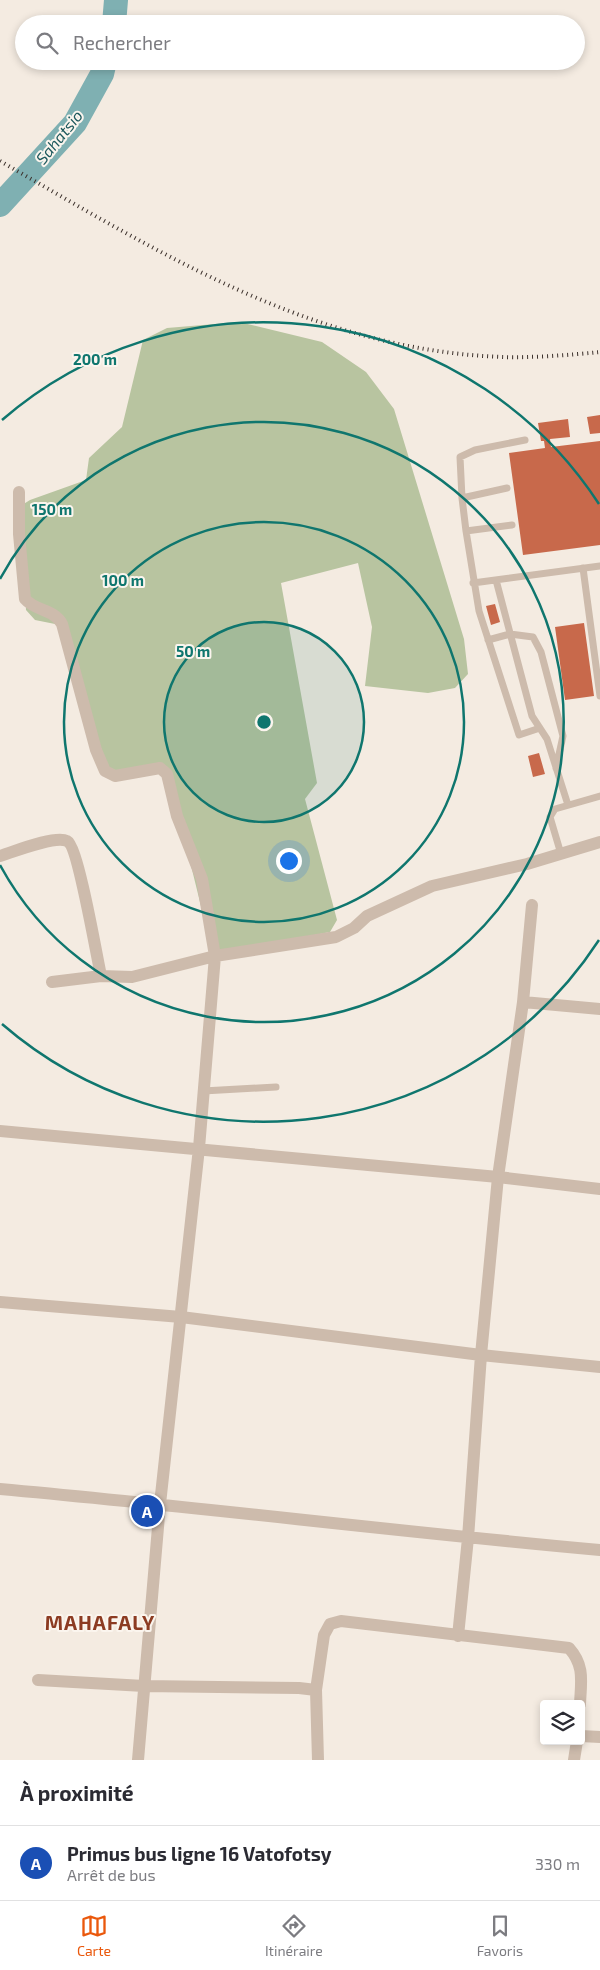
<!DOCTYPE html>
<html lang="fr">
<meta charset="utf-8">
<style>
:root{--surface:#fff;--page:#f2f2f3;--text:#2b2b33;--muted:#7c7c81;--line:#e1e1e2;--accent:#ea580c}
body{margin:0;font-family:"Exo 2",sans-serif;background:var(--page);color:var(--text)}
.controls{position:absolute;right:15px;bottom:15px;display:grid;overflow:hidden;border-radius:5px;box-shadow:0 2px 8px #0003}
.controls button{width:45px;height:45px;display:grid;place-items:center;padding:0;border:0;border-bottom:1px solid var(--line);background:var(--surface);color:var(--text);font:25px sans-serif}
.you{position:absolute;left:288px;top:860px;width:18px;height:18px;margin:-12px;border:4px solid #fff;border-radius:50%;background:#1a73e8;box-shadow:0 0 0 8px #1a73e833}
.badge{display:grid;place-items:center;width:32px;height:32px;border-radius:50%;background:var(--accent);color:#fff;font-size:16px;font-weight:700}
.pin{position:absolute;translate:-50% -50%;border:2px solid #fff;box-shadow:0 1px 5px #0006}
.list{margin:0;padding:0;list-style:none}
h2{display:flex;justify-content:space-between;align-items:center;height:65px;margin:0;padding:0 20px;font-size:21px}
h2 small{font-size:16px;font-weight:400;color:var(--muted)}
.list li{display:grid;grid-template-columns:32px 1fr auto;gap:15px;align-items:center;box-sizing:border-box;height:75px;padding:0 20px;border-top:1px solid var(--line)}
.list b{display:block;font-size:19px;white-space:nowrap}
.list p{margin:0;font-size:16px;white-space:nowrap;color:var(--muted)}
.list em{font-size:16px;font-style:normal;color:var(--muted)}
.icon{flex:none;width:28px;height:28px;fill:none;stroke:currentColor;stroke-width:2;stroke-linecap:round;stroke-linejoin:round}
.map{position:relative;flex:none;width:600px;height:1760px;overflow:hidden}
.search{position:absolute;background:var(--surface);box-shadow:0 2px 8px #0003;left:15px;right:15px;top:15px;height:55px;display:flex;align-items:center;gap:12px;box-sizing:border-box;padding:0 18px;border-radius:28px;color:var(--muted);font-size:19px}
.sheet{height:140px;background:var(--surface)}
nav{display:flex;justify-content:space-around;align-items:center;box-sizing:border-box;height:70px;border-top:1px solid var(--line);background:var(--surface);font-size:14px;color:var(--muted)}
nav a{display:grid;justify-items:center;gap:2px}
nav .on{color:var(--accent)}
.map>svg:first-child{display:block}
</style>
<div class="map">
<svg width="600" height="1760" viewBox="0 0 600 1760">
<rect width="100%" height="100%" fill="#f4ebe1"/>
<path fill="#b8c4a0" d="M 239,322 L 322,342 L 366,372 L 394,409 L 464,639 L 468,674 L 455,688 L 428,693 L 365,686 L 372,627 L 358,563 L 281,583 L 317,783 L 305,799 L 337,920 L 330,932 L 213,955 L 168,772 L 112,781 L 60,625 L 35,620 L 26,610 L 22,505 L 30,500 L 86,480 L 89,458 L 122,427 L 143,340 L 167,328 Z"/>
<g fill="none" stroke-linecap="round" stroke-linejoin="round">
<path stroke="#7fb0b2" stroke-width="24" d="M 114,24 L 116,0
M 0,205 L 75,123 L 102,74 L 105,61"/>
</g>
<path fill="#c8694b" d="M 600,415 L 600,433 L 590,434 L 587,417 Z
M 568,419 L 570,437 L 550,439 L 551,447 L 600,441 L 600,545 L 523,555 L 509,453 L 545,448 L 544,441 L 541,441 L 538,423 Z
M 495,604 L 500,622 L 491,625 L 486,606 Z
M 584,623 L 594,696 L 565,700 L 555,627 Z
M 539,753 L 545,774 L 533,777 L 528,756 Z"/>
<g fill="none" stroke-linecap="round" stroke-linejoin="round">
<path stroke="#cdbbac" stroke-width="7" d="M 525,440 L 475,450 L 460,457 L 462,498 L 466,531 L 479,611 L 519,735 L 540,728
M 462,498 L 507,488
M 466,531 L 512,525
M 583,568 L 600,696
M 496,580 L 532,716 L 547,739 L 568,805
M 473,583 L 600,566
M 488,640 L 510,634 L 533,637 L 541,652 L 563,736 L 556,768
M 561,854 L 550,817 L 555,809 L 600,796
M 203,1091 L 276,1087"/>
<path stroke="#cdbbac" stroke-width="12" d="M 19,492 L 19,534 L 25,599 C 35,611 54,609 62,624 L 96,750 L 105,771 L 115,776 L 160,768 L 167,774 L 177,816 L 202,879 L 215,956 L 199,1148 L 160,1504 L 138,1760
M 0,856 C 13,852 55,835 67,841 C 78,846 97,958 101,976 L 132,977 L 215,956 L 336,937 L 354,928 L 367,916 L 432,886 L 527,864 L 600,842
M 52,982 L 101,976
M 523,1002 L 600,1009
M 0,1131 L 498,1177 L 600,1189
M 0,1302 L 181,1317 L 481,1355 L 600,1367
M 0,1489 C 200,1507 400,1532 600,1550
M 458,1636 L 468,1538 L 481,1355 L 498,1177 L 523,1002 L 532,905
M 38,1680 L 144,1686 L 299,1688 L 316,1690
M 581,1736 L 600,1737
M 318,1760 L 316,1690 L 324,1635 L 330,1624 L 341,1621 L 569,1648 C 585,1666 581,1681 580,1704
M 574,1760 L 577,1741"/>
<path stroke="#3b302b" stroke-width="4" stroke-dasharray="1 4" stroke-linecap="butt" d="M 0,161 C 158,252 314,350 502,357 C 531,358 570,355 600,352"/>
</g>
<circle cx="264" cy="722" r="100" fill="#0f766e" fill-opacity=".12"/>
<g fill="none" stroke="#0f766e" stroke-width="2.5">
<circle cx="264" cy="722" r="100"/>
<circle cx="264" cy="722" r="200"/>
<path d="M0 579A300 300 0 1 1 0 865"/>
<path d="M599 940A400 400 0 0 1 2 1024M2 420A400 400 0 0 1 599 504"/>
</g>
<g text-anchor="middle" stroke-width="4" stroke-linejoin="round" paint-order="stroke">
<g font-size="16" font-style="italic" fill="#1f5a5e" stroke="#fbf5ee">
<text transform="translate(59 137) rotate(-51)" y="6">Sahatsio</text>
</g>
<g font-size="20" font-weight="bold" letter-spacing="1" fill="#8c3b22" stroke="#fbf5ee">
<text x="100" y="1630">MAHAFALY</text>
</g>
</g>
<circle cx="264" cy="722" r="8" fill="#0f766e" stroke="#fbf5ee" stroke-width="2.5"/>
<g font-size="15" text-anchor="middle" font-weight="bold" fill="#0f766e" stroke="#fbf5ee" stroke-width="4" stroke-linejoin="round" paint-order="stroke">
<text x="95" y="365">200 m</text>
<text x="52" y="515">150 m</text>
<text x="123" y="586">100 m</text>
<text x="193" y="657">50 m</text>
</g>
</svg>
<div class="controls">
<button><svg class="icon" aria-label="layers" viewBox="0 0 24 24"><path d="M12 4l9 5-9 5-9-5zM3 14l9 5 9-5"/></svg></button>
</div>
<div class="you"></div>
<div class="pin badge" style="left:147px;top:1511px;background:#1a4fb4">A</div>
<div class="search"><svg class="icon" aria-label="search" viewBox="0 0 24 24"><circle cx="10" cy="10" r="6"/><path d="M15 15l6 6"/></svg>Rechercher</div>
</div>
<section class="sheet">
<h2>À proximité<small></small></h2>
<ul class="list">
<li><span class="badge" style="background:#1a4fb4">A</span><div><b>Primus bus ligne 16 Vatofotsy</b><p>Arrêt de bus</p></div><em>330 m</em></li>
</ul>
</section>
<nav>
<a class="on"><svg class="icon" aria-label="map" viewBox="0 0 24 24"><path d="M3 6l6-2 6 2 6-2v14l-6 2-6-2-6 2zM9 4v14M15 6v14"/></svg>Carte</a>
<a><svg class="icon" aria-label="directions" viewBox="0 0 24 24"><path d="M12 3l9 9-9 9-9-9zM9 14v-3h6M13 9l2 2-2 2"/></svg>Itinéraire</a>
<a><svg class="icon" aria-label="saved" viewBox="0 0 24 24"><path d="M7 4h10v16l-5-4-5 4z"/></svg>Favoris</a>
</nav>
